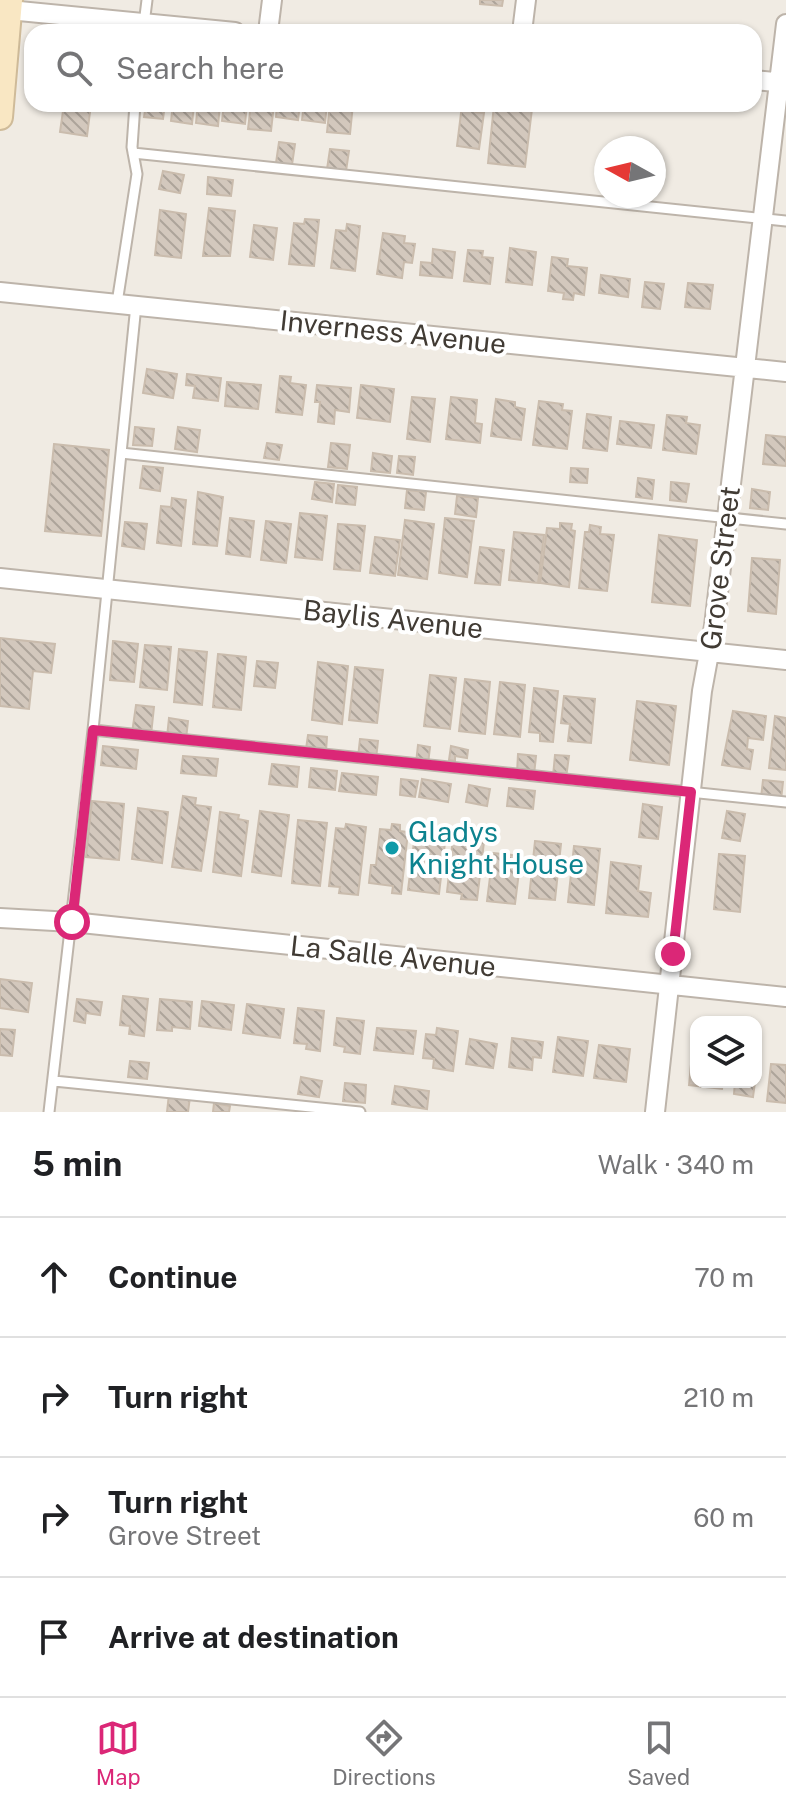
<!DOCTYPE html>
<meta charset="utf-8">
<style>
:root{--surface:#fff;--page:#f6f6f6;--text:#202124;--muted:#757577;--line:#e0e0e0;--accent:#db2777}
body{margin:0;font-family:"Public Sans",sans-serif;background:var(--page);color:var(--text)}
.controls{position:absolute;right:24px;bottom:24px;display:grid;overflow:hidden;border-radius:16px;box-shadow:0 2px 6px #0004}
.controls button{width:72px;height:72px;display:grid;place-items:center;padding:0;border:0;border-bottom:2px solid var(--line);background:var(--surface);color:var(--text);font:40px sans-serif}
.compass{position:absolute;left:594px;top:136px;width:72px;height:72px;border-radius:50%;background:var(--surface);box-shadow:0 2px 6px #0004;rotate:278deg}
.stop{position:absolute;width:24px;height:24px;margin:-18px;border:6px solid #db2777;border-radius:50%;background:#fff}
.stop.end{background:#db2777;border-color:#fff;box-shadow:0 2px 8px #0008}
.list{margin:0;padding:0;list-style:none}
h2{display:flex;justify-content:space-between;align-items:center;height:104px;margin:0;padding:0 32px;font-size:34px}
h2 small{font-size:26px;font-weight:400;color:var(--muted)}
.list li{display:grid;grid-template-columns:52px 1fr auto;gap:24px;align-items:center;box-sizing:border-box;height:120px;padding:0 32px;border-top:2px solid var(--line)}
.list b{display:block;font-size:30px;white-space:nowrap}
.list p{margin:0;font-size:26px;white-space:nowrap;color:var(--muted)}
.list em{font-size:26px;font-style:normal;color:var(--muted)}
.icon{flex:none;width:44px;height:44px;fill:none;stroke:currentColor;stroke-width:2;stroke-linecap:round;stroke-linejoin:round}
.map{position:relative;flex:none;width:786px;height:1112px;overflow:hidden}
.search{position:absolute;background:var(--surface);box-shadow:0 2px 6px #0004;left:24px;right:24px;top:24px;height:88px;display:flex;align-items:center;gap:20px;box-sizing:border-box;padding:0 28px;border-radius:24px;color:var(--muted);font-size:30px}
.sheet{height:584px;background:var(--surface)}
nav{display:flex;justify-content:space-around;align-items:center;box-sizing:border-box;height:112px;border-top:2px solid var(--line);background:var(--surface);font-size:22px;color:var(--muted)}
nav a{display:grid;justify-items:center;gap:4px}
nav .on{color:var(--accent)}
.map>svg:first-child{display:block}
</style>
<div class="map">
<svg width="786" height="1112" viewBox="0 0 786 1112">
<defs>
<pattern id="building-back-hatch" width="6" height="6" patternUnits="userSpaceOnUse" patternTransform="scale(2)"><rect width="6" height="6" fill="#d3c8bd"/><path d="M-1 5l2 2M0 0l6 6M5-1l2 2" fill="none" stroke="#ada49a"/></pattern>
</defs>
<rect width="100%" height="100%" fill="#f0ebe3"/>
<path fill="url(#building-back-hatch)" stroke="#cabcad" stroke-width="2" d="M 480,0 L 503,0 L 502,6 L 480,4 Z
M 64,104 L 91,104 L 87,136 L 60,132 Z
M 146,104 L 165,104 L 163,119 L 144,117 Z
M 173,104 L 194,104 L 192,124 L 171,121 Z
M 198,104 L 220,104 L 218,126 L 196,123 Z
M 224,104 L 247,104 L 245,124 L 222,121 Z
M 251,104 L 274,104 L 271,131 L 248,129 Z
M 277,104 L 300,104 L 298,120 L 276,117 Z
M 304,104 L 327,104 L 325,123 L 302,120 Z
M 330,104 L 353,104 L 350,134 L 327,132 Z
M 462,105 L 475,107 L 475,112 L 484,113 L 479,149 L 457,146 Z
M 494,105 L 532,109 L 525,167 L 488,163 Z
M 279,142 L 295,144 L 292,165 L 276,163 Z
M 330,149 L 349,151 L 346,171 L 327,169 Z
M 163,171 L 184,175 L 180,193 L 159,189 Z
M 208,177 L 233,180 L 231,196 L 207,194 Z
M 209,208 L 235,211 L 230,256 L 203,256 Z
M 160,210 L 186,214 L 181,258 L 155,255 Z
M 305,219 L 319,220 L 314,266 L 289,264 L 294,223 L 304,224 Z
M 347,224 L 360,226 L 355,271 L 331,268 L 336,230 L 346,231 Z
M 254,225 L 277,228 L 273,260 L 250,257 Z
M 383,233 L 405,236 L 404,243 L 415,244 L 412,263 L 404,262 L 402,278 L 377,274 Z
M 510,248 L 536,252 L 532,285 L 506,282 Z
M 433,249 L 455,252 L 452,278 L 420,275 L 421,262 L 432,263 Z
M 468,250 L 483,251 L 482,257 L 493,258 L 490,284 L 464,281 Z
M 552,257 L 568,259 L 567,266 L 587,268 L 584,295 L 574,293 L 573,300 L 563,299 L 564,293 L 548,291 Z
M 601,275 L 630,279 L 628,297 L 599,293 Z
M 645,282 L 664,284 L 660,309 L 642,307 Z
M 688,283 L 713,285 L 710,309 L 685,307 Z
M 147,369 L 177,374 L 173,398 L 143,393 Z
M 187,374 L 221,378 L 218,401 L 193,398 L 195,386 L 186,385 Z
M 280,376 L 291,377 L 290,383 L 306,385 L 302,415 L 276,412 Z
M 227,382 L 261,385 L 258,409 L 225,406 Z
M 317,385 L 351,388 L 349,412 L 335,410 L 334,424 L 318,422 L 320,402 L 315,402 Z
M 361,385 L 394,389 L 390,422 L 357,418 Z
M 412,397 L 435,399 L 430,442 L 407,439 Z
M 451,397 L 477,400 L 475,423 L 482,424 L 480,443 L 446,439 Z
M 496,399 L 515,402 L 515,407 L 525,409 L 521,440 L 491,436 Z
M 539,401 L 563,404 L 562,410 L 572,411 L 567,449 L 533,445 Z
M 587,414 L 611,417 L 607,451 L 583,448 Z
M 667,415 L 687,417 L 686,423 L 700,425 L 696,454 L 663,450 Z
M 620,421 L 654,425 L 651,448 L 617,444 Z
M 135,427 L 154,429 L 152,446 L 133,445 Z
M 178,427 L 200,430 L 197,452 L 175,449 Z
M 766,435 L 786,437 L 786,466 L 763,464 Z
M 267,443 L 282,445 L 279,460 L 264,458 Z
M 331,443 L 350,445 L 347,469 L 328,467 Z
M 54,444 L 109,450 L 101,536 L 45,531 Z
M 373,453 L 392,456 L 390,473 L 371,471 Z
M 399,456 L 415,457 L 413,475 L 397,473 Z
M 143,466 L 163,468 L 160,491 L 140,488 Z
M 571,468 L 588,469 L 587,483 L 570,482 Z
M 638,478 L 654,480 L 652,499 L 636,497 Z
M 315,482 L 334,484 L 332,502 L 312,499 Z
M 671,482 L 689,484 L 686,502 L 670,500 Z
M 338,485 L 357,487 L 355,505 L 336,503 Z
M 752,489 L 770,492 L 768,510 L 750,508 Z
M 407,490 L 426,492 L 424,510 L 405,508 Z
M 198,492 L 223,497 L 217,546 L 193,544 Z
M 457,496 L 478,498 L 476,517 L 455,514 Z
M 172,498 L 186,500 L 181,546 L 157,543 L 161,506 L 171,507 Z
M 300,513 L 327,516 L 322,560 L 295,557 Z
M 230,518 L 254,521 L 250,557 L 226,554 Z
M 445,518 L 474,521 L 467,577 L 439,573 Z
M 405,520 L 434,524 L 427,579 L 398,575 Z
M 266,521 L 291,524 L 286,563 L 261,560 Z
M 125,522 L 147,524 L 144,549 L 122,546 Z
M 560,523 L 572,524 L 571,530 L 575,531 L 569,587 L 540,583 L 547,528 L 560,529 Z
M 338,524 L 365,526 L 360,571 L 334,569 Z
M 590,525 L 601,527 L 600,534 L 614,535 L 607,591 L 579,588 L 585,532 L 589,532 Z
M 514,532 L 544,535 L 538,583 L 509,580 Z
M 659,535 L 697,540 L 690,606 L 652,602 Z
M 375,537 L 400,540 L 395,576 L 370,573 Z
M 480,547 L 504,550 L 500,585 L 475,583 Z
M 752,558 L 780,560 L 776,614 L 748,611 Z
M 0,638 L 55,644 L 51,673 L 33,671 L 29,709 L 0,706 Z
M 113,641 L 138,644 L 134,682 L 110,680 Z
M 145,645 L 171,647 L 167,690 L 140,687 Z
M 179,649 L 207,652 L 202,705 L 174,702 Z
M 218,654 L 246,657 L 241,710 L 213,707 Z
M 257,661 L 278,663 L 275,688 L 254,686 Z
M 318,662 L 348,666 L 342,724 L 312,720 Z
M 355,667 L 383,670 L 377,723 L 349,720 Z
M 430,675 L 456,678 L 450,729 L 424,726 Z
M 465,679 L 490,682 L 485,734 L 459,731 Z
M 500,682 L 525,685 L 520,737 L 494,734 Z
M 534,688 L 558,691 L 553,742 L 540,741 L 540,733 L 529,732 Z
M 564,696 L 595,699 L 591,743 L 568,741 L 570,724 L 561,723 Z
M 637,701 L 676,706 L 669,765 L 630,760 Z
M 136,705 L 154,707 L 151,735 L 132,733 Z
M 733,711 L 766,716 L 763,740 L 748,738 L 747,749 L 753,750 L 750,769 L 722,765 Z
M 775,716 L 786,718 L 786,770 L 769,768 Z
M 169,718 L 188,721 L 186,739 L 167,737 Z
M 308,735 L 327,737 L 326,751 L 306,749 Z
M 360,739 L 378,741 L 376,759 L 358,757 Z
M 418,745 L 430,747 L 428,764 L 416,763 Z
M 103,746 L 138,750 L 136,769 L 101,765 Z
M 451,746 L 468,750 L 467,758 L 455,756 L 455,761 L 449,760 Z
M 518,754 L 536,756 L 534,775 L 517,773 Z
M 555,755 L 569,756 L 566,778 L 553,776 Z
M 183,756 L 218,759 L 216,776 L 181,773 Z
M 272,764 L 299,767 L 297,787 L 269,784 Z
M 311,768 L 337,771 L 335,790 L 309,787 Z
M 342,773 L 378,777 L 376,795 L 339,791 Z
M 401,779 L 418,781 L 415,797 L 400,795 Z
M 422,779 L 451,784 L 448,802 L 419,797 Z
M 763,780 L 783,782 L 781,800 L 761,798 Z
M 469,785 L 490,789 L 487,806 L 466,802 Z
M 509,788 L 535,791 L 533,809 L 507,806 Z
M 183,796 L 196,798 L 195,805 L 211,807 L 201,871 L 172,867 Z
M 92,801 L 124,804 L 119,860 L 86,857 Z
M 643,804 L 662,807 L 658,839 L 639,837 Z
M 138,808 L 168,812 L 162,863 L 132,859 Z
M 260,811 L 289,815 L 281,876 L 252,872 Z
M 727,811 L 745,814 L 740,841 L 722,838 Z
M 220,812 L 239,815 L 238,819 L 248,821 L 241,876 L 213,872 Z
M 298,820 L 327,823 L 320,886 L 292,883 Z
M 346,824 L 366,827 L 358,895 L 339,893 L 340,887 L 329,886 L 336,828 L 345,829 Z
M 392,824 L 400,825 L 400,831 L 408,832 L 401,894 L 392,893 L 393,886 L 369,883 L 371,865 L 376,865 L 380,829 L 391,830 Z
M 425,831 L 446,834 L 439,894 L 408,890 L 415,834 L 424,835 Z
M 464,832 L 475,834 L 474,841 L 484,842 L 477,900 L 461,899 L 462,894 L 447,892 L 453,838 L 463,839 Z
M 535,841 L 561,844 L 555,900 L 529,898 Z
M 574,846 L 600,849 L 594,905 L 568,902 Z
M 493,853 L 521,856 L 515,904 L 487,901 Z
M 719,854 L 745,856 L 740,912 L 714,909 Z
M 611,862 L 641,866 L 638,891 L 651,893 L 648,917 L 606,913 Z
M 0,979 L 32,983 L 28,1012 L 0,1008 Z
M 123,996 L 148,999 L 144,1036 L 129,1034 L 130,1026 L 120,1025 Z
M 77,999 L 102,1002 L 100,1015 L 86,1013 L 85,1023 L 74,1021 Z
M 160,999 L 192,1002 L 190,1029 L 172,1027 L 172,1031 L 157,1030 Z
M 202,1001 L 234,1005 L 231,1030 L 199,1026 Z
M 247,1004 L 284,1009 L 280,1038 L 243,1033 Z
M 298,1008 L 324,1011 L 320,1051 L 306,1049 L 307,1044 L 294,1043 Z
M 337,1018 L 364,1021 L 360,1054 L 344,1052 L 345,1047 L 334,1045 Z
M 377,1028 L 416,1031 L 413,1054 L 374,1050 Z
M 437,1028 L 458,1031 L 453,1071 L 433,1068 L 434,1059 L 423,1058 L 426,1034 L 436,1035 Z
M 0,1029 L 15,1030 L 12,1056 L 0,1055 Z
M 558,1037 L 588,1041 L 583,1076 L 553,1072 Z
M 512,1038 L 543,1042 L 541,1058 L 533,1057 L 532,1070 L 509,1067 Z
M 470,1039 L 497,1044 L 493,1068 L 466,1064 Z
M 599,1045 L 630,1049 L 626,1082 L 594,1078 Z
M 692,1054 L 696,1054 L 696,1082 L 723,1082 L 722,1089 L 689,1085 Z
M 130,1061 L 149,1063 L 147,1079 L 128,1077 Z
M 771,1064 L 786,1065 L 786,1103 L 767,1101 Z
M 301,1077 L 322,1081 L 319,1097 L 298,1094 Z
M 735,1082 L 755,1082 L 753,1097 L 734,1094 Z
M 345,1083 L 366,1085 L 365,1103 L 343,1101 Z
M 395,1086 L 429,1091 L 427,1109 L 392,1104 Z
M 169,1094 L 190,1097 L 188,1112 L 167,1112 Z
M 214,1103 L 230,1106 L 229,1112 L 213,1112 Z"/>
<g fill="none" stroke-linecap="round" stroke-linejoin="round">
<g stroke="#bdb4aa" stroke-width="13">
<path id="lane" d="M 144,24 L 147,0
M 133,153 L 786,221
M 117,303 L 137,174 L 132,147 L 135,104
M 121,453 L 786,524
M 93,730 L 786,802
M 54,1081 L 360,1112
M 49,1112 L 93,730 L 136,305"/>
</g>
<g stroke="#bdb4aa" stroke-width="22">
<path id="street" d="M 9,10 L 235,32
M 268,32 L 272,0
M 522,32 L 526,0
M 754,80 L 786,83
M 0,292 L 786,372
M 0,578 L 786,660
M 0,918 L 72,922 L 786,997
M 655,1112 L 702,691 L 714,626 L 786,24"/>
</g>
<g stroke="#cfbb99" stroke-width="28">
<path id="secondary" d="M 0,117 L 10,0"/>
</g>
<use href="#lane" stroke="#fff" stroke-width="9"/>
<use href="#street" stroke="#fff" stroke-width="18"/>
<use href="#secondary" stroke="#f9e7c3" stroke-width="24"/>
</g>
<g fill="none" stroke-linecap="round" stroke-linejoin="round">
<path stroke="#db2777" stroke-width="10" d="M 72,922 L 93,730 L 691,792 L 673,954"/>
</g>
<circle fill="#0f9aa8" stroke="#fff" stroke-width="3" cx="392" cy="848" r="8"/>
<g text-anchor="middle" stroke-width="8" stroke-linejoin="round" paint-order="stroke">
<g font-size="28" fill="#413b34" stroke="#fff">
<text transform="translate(393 332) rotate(6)" y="10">Inverness Avenue</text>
<text transform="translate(720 568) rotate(-83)" y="10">Grove Street</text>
<text transform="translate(393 619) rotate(6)" y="10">Baylis Avenue</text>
<text transform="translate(393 956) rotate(6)" y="10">La Salle Avenue</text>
</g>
<g font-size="28" fill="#0d838f" stroke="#fff" text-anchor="start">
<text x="408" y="842">Gladys<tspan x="408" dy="32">Knight House</tspan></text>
</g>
</g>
</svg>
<div class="controls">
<button><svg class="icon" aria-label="layers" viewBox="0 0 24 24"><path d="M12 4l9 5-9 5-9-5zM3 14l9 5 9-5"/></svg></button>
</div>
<svg class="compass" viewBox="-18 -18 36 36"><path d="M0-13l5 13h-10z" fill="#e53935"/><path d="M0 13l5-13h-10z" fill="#757577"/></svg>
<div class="stop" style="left:72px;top:922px"></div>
<div class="stop end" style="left:673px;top:954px"></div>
<div class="search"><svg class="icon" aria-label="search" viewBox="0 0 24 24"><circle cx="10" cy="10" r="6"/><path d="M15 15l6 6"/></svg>Search here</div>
</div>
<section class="sheet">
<h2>5 min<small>Walk · 340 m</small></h2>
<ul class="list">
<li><svg class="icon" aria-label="ahead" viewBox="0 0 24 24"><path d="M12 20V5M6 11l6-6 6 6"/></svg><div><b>Continue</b></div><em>70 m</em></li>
<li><svg class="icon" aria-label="right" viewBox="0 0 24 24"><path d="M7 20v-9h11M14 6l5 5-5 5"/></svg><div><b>Turn right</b></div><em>210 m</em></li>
<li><svg class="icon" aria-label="right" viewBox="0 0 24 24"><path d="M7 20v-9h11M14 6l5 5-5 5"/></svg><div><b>Turn right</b><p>Grove Street</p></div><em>60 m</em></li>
<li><svg class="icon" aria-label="arrive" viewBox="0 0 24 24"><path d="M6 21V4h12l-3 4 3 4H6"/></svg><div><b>Arrive at destination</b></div></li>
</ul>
</section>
<nav>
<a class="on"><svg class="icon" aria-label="map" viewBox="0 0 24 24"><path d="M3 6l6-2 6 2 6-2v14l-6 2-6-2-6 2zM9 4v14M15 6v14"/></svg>Map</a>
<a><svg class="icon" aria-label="directions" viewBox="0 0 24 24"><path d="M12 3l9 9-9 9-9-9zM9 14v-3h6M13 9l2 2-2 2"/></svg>Directions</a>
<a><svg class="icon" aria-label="saved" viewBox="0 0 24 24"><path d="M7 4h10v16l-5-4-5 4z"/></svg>Saved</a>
</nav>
